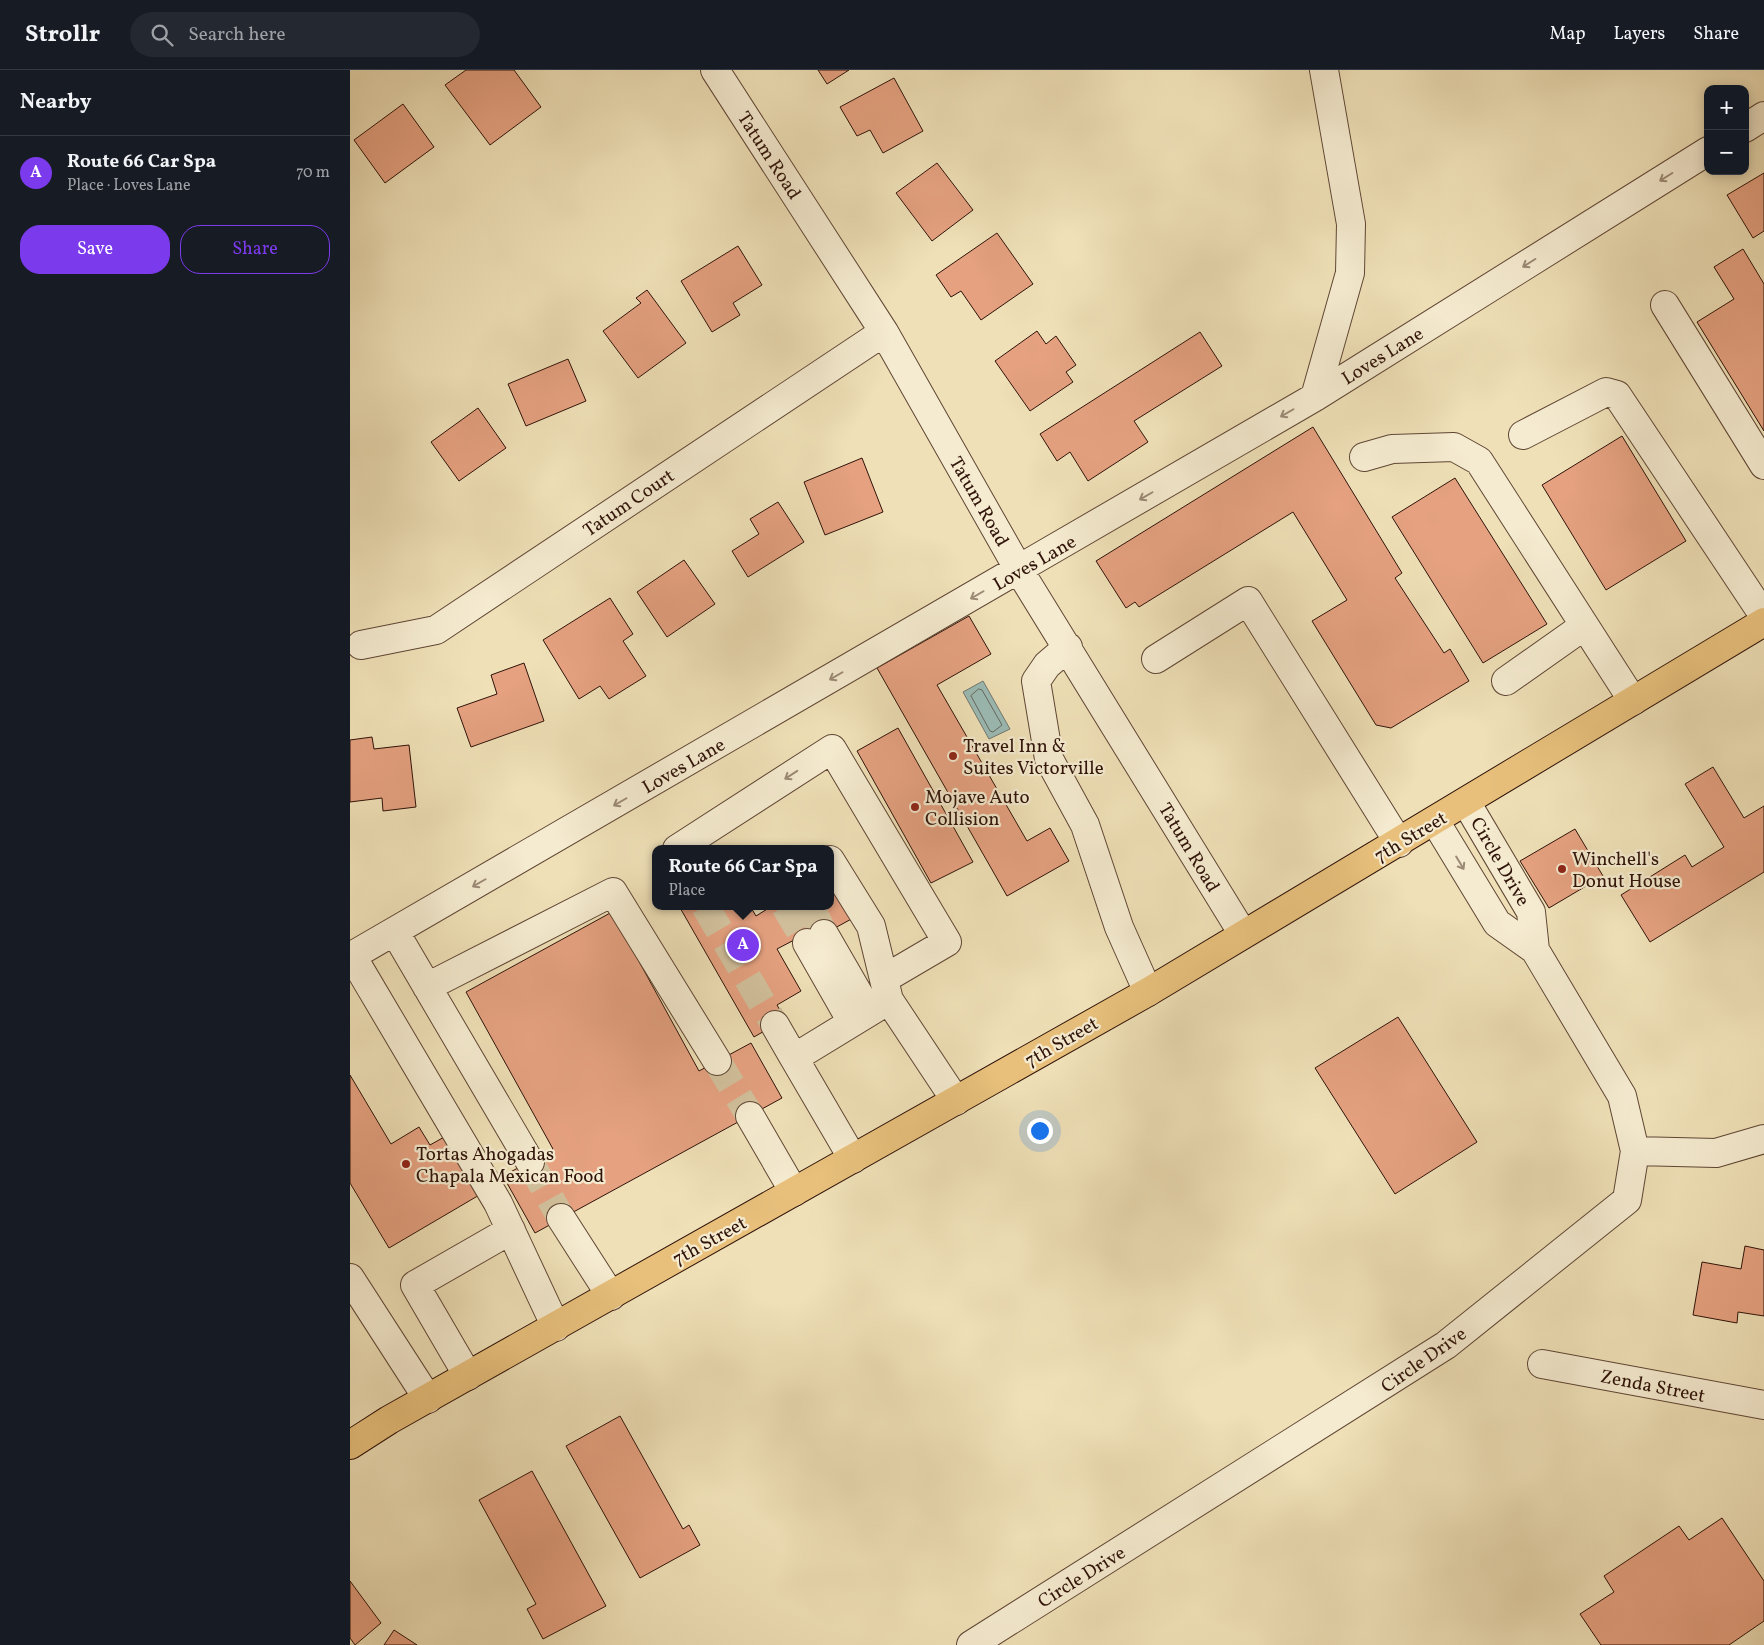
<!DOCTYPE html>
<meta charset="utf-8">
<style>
:root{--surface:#171b24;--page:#242831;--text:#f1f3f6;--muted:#9ea1a6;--line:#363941;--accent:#7c3aed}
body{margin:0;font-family:Vollkorn,serif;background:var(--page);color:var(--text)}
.controls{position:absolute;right:15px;top:15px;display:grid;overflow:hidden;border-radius:10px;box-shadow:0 2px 12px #0003}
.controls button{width:45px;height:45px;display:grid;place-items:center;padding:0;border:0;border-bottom:1px solid var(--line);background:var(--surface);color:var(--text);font:25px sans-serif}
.you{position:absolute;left:689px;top:1060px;width:18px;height:18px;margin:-12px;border:4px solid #fff;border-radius:50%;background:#1a73e8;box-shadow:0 0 0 8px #1a73e833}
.badge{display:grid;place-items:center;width:32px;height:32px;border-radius:50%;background:var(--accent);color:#fff;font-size:16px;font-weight:700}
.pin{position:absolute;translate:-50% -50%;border:2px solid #fff;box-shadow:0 1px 5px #0006}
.popup{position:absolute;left:302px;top:775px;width:182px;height:65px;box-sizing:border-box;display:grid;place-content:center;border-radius:10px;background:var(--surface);filter:drop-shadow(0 1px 4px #0005);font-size:16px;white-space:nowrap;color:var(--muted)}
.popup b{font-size:19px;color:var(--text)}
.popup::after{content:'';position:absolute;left:50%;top:100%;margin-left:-10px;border:10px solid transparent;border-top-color:var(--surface)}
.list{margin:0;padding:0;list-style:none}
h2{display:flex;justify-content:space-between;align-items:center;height:65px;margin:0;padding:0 20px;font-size:21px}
h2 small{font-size:16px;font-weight:400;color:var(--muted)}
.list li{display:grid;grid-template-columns:32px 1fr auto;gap:15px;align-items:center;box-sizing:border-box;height:75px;padding:0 20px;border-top:1px solid var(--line)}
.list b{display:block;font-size:19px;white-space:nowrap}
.list p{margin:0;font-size:16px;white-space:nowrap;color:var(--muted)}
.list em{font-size:16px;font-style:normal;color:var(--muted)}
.actions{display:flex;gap:10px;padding:15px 20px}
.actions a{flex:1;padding:11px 0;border:1px solid var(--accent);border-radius:20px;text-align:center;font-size:18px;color:var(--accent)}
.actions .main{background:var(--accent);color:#fff}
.icon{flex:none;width:28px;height:28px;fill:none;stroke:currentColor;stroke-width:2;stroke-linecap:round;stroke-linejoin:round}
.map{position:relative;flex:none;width:1414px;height:1575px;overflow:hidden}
header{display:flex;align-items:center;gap:30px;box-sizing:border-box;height:70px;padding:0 25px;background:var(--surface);border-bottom:1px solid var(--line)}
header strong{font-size:24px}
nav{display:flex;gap:28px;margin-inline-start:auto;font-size:18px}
.search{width:350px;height:45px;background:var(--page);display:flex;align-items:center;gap:12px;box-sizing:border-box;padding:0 18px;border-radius:28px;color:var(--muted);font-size:19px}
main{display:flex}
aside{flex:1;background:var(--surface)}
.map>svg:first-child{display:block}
</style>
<header>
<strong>Strollr</strong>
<div class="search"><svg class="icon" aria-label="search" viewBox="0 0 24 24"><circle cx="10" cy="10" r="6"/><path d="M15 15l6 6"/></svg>Search here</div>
<nav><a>Map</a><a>Layers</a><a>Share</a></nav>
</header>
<main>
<aside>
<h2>Nearby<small></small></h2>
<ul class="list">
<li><span class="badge">A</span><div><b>Route 66 Car Spa</b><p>Place · Loves Lane</p></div><em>70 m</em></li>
</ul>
<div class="actions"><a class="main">Save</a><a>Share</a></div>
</aside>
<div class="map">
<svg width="1414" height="1575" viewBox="0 0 1414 1575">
<rect width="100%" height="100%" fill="#efe0b7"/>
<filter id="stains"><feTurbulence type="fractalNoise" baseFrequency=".004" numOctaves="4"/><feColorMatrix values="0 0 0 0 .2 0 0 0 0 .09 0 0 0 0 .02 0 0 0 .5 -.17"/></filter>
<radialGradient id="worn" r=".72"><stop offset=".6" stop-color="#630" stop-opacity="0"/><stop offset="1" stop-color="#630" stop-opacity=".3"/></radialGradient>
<path fill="#9bbbb5" stroke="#707870" d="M 633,611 L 660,659 L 639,669 L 613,622 Z"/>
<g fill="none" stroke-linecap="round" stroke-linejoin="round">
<path stroke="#65675f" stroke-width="1" d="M 629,619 L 632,620 L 652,655 L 643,662 L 640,661 L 621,626 Z"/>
</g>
<path fill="#e5a180" stroke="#2f1309" d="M 116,0 L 164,0 L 191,37 L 140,75 L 95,15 Z
M 468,0 L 499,0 L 477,14 Z
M 544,8 L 573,61 L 533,83 L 520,60 L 507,66 L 490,37 Z
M 53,34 L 84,77 L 35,113 L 4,70 Z
M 587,93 L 623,140 L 582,171 L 546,123 Z
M 1414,103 L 1414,161 L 1403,168 L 1377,125 Z
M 647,163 L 683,214 L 631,250 L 611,221 L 601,227 L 586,205 Z
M 388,176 L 412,215 L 383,233 L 390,245 L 362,262 L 331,211 Z
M 1393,179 L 1414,214 L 1414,361 L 1347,252 L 1384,229 L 1364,197 Z
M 297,220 L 336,273 L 288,308 L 253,261 L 291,233 L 286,228 Z
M 687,261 L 696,274 L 706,266 L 726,295 L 716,302 L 723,312 L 680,341 L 645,291 Z
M 850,262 L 872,296 L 784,351 L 798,372 L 738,411 L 720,382 L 707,391 L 690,364 Z
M 218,289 L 236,331 L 176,356 L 158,314 Z
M 128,338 L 156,378 L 109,411 L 81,372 Z
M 963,357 L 1052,503 L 1045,508 L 1094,583 L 1100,579 L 1119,611 L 1041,658 L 1026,655 L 962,551 L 997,530 L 943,442 L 789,537 L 785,532 L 776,538 L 746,491 Z
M 1272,366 L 1336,471 L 1256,520 L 1192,415 Z
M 512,388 L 533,442 L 475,465 L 454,412 Z
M 1105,408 L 1197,554 L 1133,593 L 1042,447 Z
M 428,432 L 454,472 L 398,507 L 382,481 L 409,464 L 400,449 Z
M 334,490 L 365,534 L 317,567 L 287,522 Z
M 260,528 L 283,564 L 273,571 L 296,606 L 259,629 L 250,616 L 229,629 L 193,570 Z
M 619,546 L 641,584 L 587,615 L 677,771 L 700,758 L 719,791 L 657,826 L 527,598 Z
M 174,593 L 194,651 L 121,677 L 107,638 L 147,624 L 141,605 Z
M 548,658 L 623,792 L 581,813 L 507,681 Z
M 22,667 L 24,679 L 59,675 L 66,737 L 33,741 L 32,728 L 0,732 L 0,670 Z
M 1363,697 L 1394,748 L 1414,736 L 1414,802 L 1300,872 L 1271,825 L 1335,785 L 1342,797 L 1374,777 L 1335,714 Z
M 1225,759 L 1253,806 L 1199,838 L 1170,791 Z
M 480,805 L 505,847 L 474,864 L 446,869 L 427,879 L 451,921 L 427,935 L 435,949 L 404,967 L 329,836 L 400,836 L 406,846 L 422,836 L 480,836 Z
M 262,842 L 349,1001 L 401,973 L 432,1028 L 185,1163 L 153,1106 L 203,1079 L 116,922 Z
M 1048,947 L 1127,1072 L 1045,1124 L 965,998 Z
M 0,1005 L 41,1074 L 69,1057 L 80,1075 L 96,1066 L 131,1124 L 39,1178 L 0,1113 Z
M 1395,1176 L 1414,1180 L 1414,1246 L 1388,1242 L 1387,1253 L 1343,1245 L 1352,1192 L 1391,1199 Z
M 270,1346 L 333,1459 L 339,1455 L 350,1475 L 290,1508 L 216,1376 Z
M 182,1401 L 256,1536 L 193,1569 L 177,1539 L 186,1534 L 129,1430 Z
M 1372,1448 L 1414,1511 L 1414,1551 L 1379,1575 L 1251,1575 L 1230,1544 L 1264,1522 L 1254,1506 L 1329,1456 L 1339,1470 Z
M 0,1511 L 31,1553 L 5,1575 L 0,1568 Z
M 44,1560 L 67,1575 L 34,1575 Z"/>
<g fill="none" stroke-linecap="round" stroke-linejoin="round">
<path stroke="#d2c19d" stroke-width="28" stroke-dasharray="28 14" stroke-linecap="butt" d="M 355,836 L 425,955
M 435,836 L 457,873
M 460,836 L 474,864
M 367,991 L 400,1046
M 180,1092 L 211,1148"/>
<g stroke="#5f4634" stroke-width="30">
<path id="minor" d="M 365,0 L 534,262 L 669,500 L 893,864
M 1395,58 L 1414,46
M 1315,235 L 1414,395
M 965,327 L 1000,203 L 1001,154 L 974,0
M 1173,365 L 1256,322 L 1267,325 L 1414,546
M 1014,387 L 1042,379 L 1104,377 L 1129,391 L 1283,631
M 11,575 L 86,560 L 534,262
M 718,577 L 697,595 L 686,611 L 699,689 L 735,755 L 769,857 L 798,922
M 806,589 L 898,531 L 1049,773
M 1156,611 L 1234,556
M 1116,732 L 1181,842 L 1185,880
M 327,779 L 482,679 L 597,872 L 534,909
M 480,790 L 521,856 L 538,926
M 45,862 L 180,1092
M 474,864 L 519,942
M 457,873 L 502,952
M 2,886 L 148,1133 L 206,1257
M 0,887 L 965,327 L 1358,81
M 77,917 L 263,822 L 367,991
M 425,955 L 444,988
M 400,1046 L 444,1122
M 1285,1081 L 1366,1083 L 1414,1069
M 503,1089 L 444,988 L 539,930 L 606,1031
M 211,1148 L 261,1226
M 0,1208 L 78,1329
M 1192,1294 L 1414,1335
M 118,1306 L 65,1215 L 161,1160
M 621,1575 L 1096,1275 L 1277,1130 L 1285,1081 L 1272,1026 L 1185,880 L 1147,853 L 1085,751"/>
</g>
<g stroke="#2f1309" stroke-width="30">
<path id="major" d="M 0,1375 L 39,1350 L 798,922 L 1414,552"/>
</g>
<use href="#minor" stroke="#f5ebd0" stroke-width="28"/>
<use href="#major" stroke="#e8c07c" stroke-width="28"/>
</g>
<defs><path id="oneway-shaft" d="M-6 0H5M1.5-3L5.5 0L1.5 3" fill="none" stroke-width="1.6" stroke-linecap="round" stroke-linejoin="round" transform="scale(1.25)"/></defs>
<g stroke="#9c8a76">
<use href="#oneway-shaft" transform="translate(1316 107) rotate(148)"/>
<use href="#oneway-shaft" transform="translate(1179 193) rotate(148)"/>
<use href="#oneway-shaft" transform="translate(937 343) rotate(150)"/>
<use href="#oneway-shaft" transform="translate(796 426) rotate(150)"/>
<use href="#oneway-shaft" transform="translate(627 525) rotate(150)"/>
<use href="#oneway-shaft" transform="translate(486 606) rotate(150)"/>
<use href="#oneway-shaft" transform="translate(441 705) rotate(147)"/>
<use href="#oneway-shaft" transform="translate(270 732) rotate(150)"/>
<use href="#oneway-shaft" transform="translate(1110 793) rotate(59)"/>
<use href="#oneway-shaft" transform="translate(129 813) rotate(150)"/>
</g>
<g fill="#8f2418" stroke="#f5ebd0" stroke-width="2">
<circle cx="603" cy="686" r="5"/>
<circle cx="565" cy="737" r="5"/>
<circle cx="1212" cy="799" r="5"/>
<circle cx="56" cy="1094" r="5"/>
</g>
<g text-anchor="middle" stroke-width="4.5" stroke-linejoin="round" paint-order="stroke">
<g font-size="19" fill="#2f1309" stroke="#f5ebd0">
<text transform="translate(420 85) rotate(57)" y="7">Tatum Road</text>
<text transform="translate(1032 285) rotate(-32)" y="7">Loves Lane</text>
<text transform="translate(630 431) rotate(60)" y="7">Tatum Road</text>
<text transform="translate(278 432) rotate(-34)" y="7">Tatum Court</text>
<text transform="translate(684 492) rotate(-30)" y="7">Loves Lane</text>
<text transform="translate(333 695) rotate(-30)" y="7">Loves Lane</text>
<text transform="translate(1060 766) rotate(-31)" y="7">7th Street</text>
<text transform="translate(840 777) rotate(59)" y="7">Tatum Road</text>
<text transform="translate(1151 791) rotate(60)" y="7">Circle Drive</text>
<text transform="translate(711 971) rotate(-30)" y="7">7th Street</text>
<text transform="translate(359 1170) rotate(-29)" y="7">7th Street</text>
<text transform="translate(1073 1289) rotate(-35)" y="7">Circle Drive</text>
<text transform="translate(1303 1315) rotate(11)" y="7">Zenda Street</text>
<text transform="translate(731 1506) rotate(-32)" y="7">Circle Drive</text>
</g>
<g font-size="19" fill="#2f1309" stroke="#f5ebd0" text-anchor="start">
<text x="613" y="682">Travel Inn &amp;<tspan x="613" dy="22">Suites Victorville</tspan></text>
<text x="575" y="733">Mojave Auto<tspan x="575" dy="22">Collision</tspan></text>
<text x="1222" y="795">Winchell's<tspan x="1222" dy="22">Donut House</tspan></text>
<text x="66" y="1090">Tortas Ahogadas<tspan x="66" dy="22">Chapala Mexican Food</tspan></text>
</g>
</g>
<rect width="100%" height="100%" filter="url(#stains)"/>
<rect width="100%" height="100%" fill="url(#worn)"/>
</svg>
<div class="controls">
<button>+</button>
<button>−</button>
</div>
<div class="you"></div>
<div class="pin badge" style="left:393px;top:875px">A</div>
<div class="popup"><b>Route 66 Car Spa</b>Place</div>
</div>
</main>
